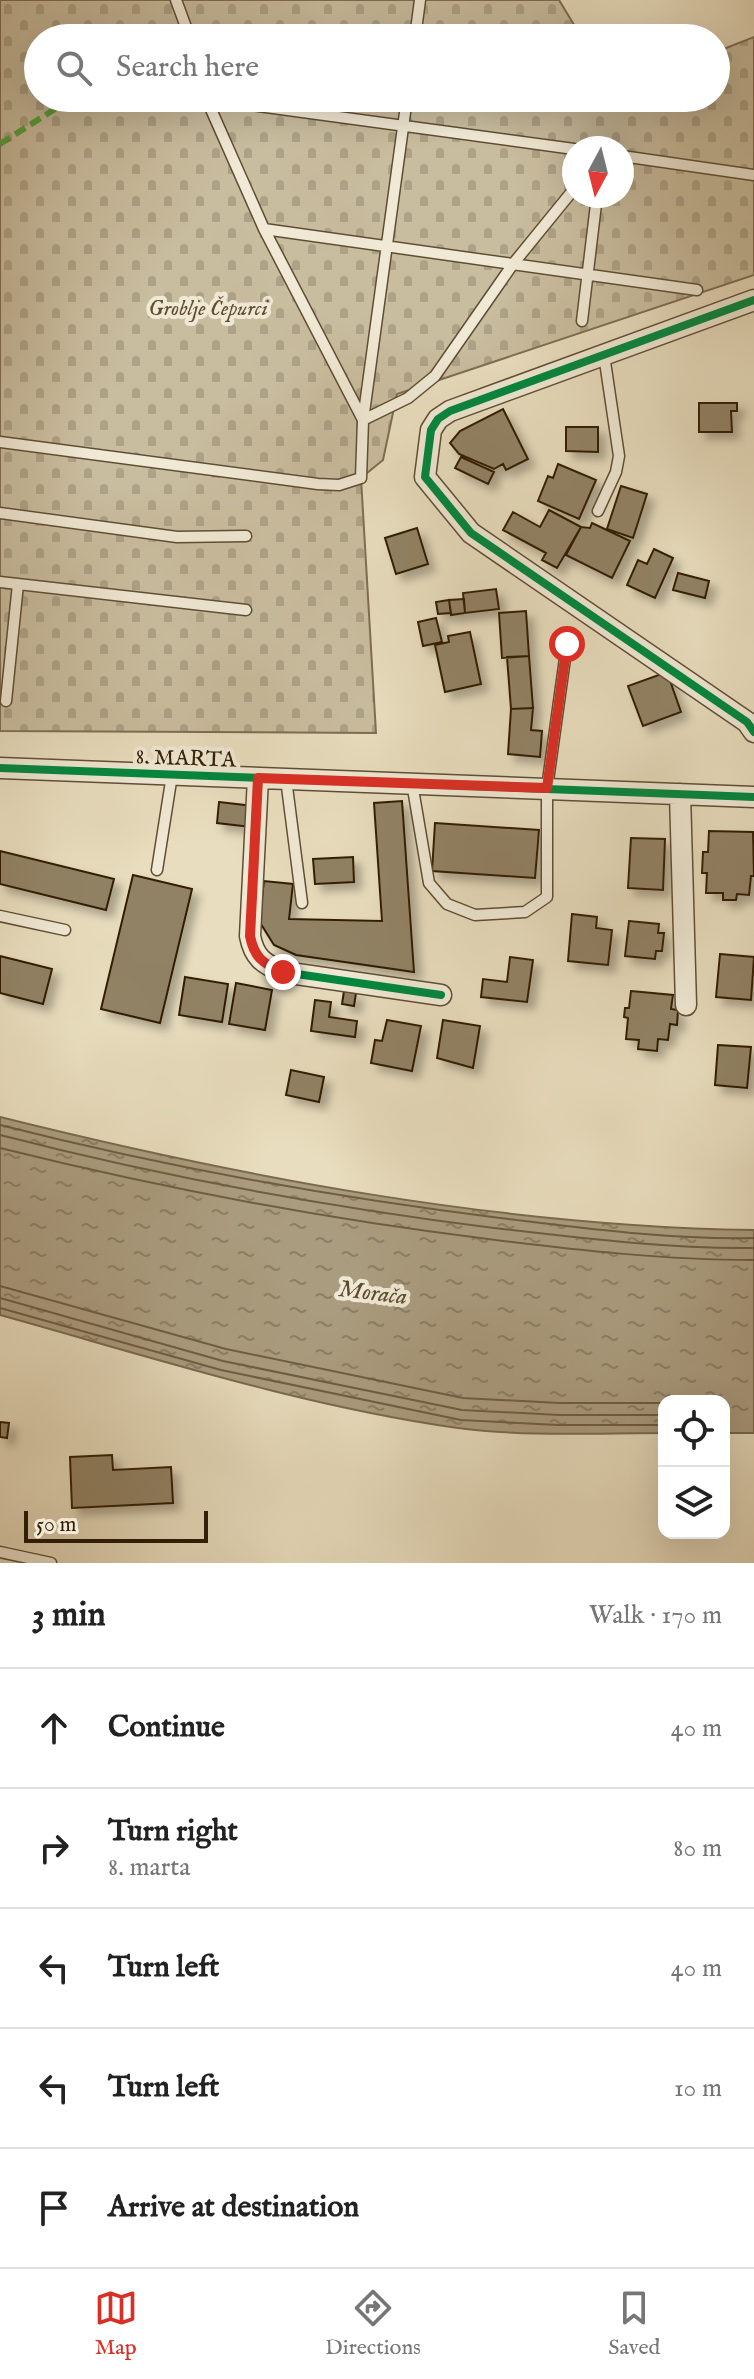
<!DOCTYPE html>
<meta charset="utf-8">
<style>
:root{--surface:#fff;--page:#f6f6f6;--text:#222;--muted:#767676;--line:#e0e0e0;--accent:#d93025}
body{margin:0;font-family:"IM FELL English",serif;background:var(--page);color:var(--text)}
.controls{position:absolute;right:24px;bottom:24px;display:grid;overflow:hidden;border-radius:16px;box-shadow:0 8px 32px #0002}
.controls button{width:72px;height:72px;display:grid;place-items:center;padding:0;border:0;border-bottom:2px solid var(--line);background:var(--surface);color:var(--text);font:40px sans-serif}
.compass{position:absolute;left:562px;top:136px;width:72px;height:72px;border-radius:50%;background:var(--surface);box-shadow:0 8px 32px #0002;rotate:187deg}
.scale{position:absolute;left:24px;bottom:20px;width:184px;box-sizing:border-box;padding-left:8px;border:4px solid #331f05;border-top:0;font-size:22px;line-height:28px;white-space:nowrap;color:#331f05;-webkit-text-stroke:6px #f0e9d5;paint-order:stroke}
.stop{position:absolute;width:24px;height:24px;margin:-18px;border:6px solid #d93025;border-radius:50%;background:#fff}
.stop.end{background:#d93025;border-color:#fff;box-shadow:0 2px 8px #0008}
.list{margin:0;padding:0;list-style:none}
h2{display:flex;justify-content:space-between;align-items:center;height:104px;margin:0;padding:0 32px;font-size:34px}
h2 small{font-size:26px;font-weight:400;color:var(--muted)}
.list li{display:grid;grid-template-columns:52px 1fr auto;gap:24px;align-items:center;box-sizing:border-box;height:120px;padding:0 32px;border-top:2px solid var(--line)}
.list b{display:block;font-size:30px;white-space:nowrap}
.list p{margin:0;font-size:26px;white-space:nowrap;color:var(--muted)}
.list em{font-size:26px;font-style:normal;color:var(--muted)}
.icon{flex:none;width:44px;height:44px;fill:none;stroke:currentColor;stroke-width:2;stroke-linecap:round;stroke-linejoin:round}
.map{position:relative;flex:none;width:754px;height:1563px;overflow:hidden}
.search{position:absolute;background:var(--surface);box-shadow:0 8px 32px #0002;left:24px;right:24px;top:24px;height:88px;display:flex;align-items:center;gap:20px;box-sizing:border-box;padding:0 28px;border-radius:44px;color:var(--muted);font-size:30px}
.sheet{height:704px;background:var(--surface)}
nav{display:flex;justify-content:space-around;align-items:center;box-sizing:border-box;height:112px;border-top:2px solid var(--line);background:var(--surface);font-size:22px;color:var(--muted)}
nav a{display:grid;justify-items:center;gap:4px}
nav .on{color:var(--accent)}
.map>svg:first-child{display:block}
</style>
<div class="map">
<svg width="754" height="1563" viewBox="0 0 754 1563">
<defs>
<pattern id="cemetery-stones" width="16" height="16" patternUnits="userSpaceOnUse" patternTransform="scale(2)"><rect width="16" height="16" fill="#c9bd9f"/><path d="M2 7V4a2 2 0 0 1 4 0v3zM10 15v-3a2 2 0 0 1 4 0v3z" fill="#ada287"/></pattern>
<pattern id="water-ripples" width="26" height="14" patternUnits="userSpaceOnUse" patternTransform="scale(2)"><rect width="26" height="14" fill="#aa9c7f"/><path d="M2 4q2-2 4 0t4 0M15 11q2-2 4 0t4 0" fill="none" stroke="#8b7f66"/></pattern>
<filter id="shadow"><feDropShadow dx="7" dy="7" stdDeviation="4" flood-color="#0004"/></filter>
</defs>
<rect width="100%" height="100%" fill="#e8ddbe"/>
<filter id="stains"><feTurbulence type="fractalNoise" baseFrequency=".0025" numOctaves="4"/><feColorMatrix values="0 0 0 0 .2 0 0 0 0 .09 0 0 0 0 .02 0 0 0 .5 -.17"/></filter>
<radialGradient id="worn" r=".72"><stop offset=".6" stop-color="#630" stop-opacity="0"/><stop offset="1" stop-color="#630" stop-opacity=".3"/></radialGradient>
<path fill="url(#cemetery-stones)" stroke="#7e6e52" stroke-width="2" fill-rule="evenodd" d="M 0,0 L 559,0 L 582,38 L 38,38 L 38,98 L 716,98 L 716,52 L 754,37 L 754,275 L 397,394 L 383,460 L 361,478 L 376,733 L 0,731 ZM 574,148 L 622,148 L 622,196 L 574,196 Z"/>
<path fill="url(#water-ripples)" stroke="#7a6a4e" stroke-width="2" d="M 0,1117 C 245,1178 500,1226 754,1230 L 754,1433 L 724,1433 L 724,1401 L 664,1401 L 664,1433 C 596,1433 526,1437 458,1428 C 302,1406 151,1357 0,1315 Z"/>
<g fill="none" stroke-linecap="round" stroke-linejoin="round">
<path stroke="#6e5e42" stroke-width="2" d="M 0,1125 C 165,1167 331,1197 500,1218 C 584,1228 670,1240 754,1238
M 0,1135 C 163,1177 327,1207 494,1228 C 580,1238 668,1249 754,1248
M 0,1148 C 161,1188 324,1219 488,1239 C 576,1250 665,1260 754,1260
M 0,1286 L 226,1349 L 463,1398 L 559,1403 L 664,1403
M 0,1298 L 223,1361 L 462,1410 L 559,1415 L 664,1415
M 0,1308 L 221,1370 L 461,1420 L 558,1425 L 664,1425"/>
</g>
<path fill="#918265" stroke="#331f05" stroke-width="2" filter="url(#shadow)" d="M 699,403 L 737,403 L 737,411 L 731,411 L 732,432 L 699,432 Z
M 503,409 L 528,459 L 506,470 L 503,464 L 494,469 L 459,454 L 450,443 L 460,431 Z
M 566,427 L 598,427 L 598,452 L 566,451 Z
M 461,457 L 494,472 L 488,484 L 455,468 Z
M 558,464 L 596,480 L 579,519 L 538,501 L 548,476 L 553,478 Z
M 621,486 L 647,494 L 633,538 L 607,529 Z
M 549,510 L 581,527 L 557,568 L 542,560 L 546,553 L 503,530 L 513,512 L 540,527 Z
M 592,523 L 630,541 L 612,578 L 566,555 L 581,527 L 590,528 Z
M 417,528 L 428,564 L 396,574 L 385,538 Z
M 654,549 L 673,558 L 655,598 L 627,585 L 638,560 L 647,564 Z
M 678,573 L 709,581 L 705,598 L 673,590 Z
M 496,589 L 499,609 L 465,613 L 463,593 Z
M 464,599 L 465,613 L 451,615 L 449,600 Z
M 449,600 L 451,613 L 438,614 L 436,602 Z
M 526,611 L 529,656 L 502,658 L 499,613 Z
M 436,618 L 442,642 L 423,646 L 418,622 Z
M 470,632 L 481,684 L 445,692 L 435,645 L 449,642 L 448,636 Z
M 529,656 L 533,708 L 511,709 L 507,657 Z
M 667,672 L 681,712 L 643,726 L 628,686 Z
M 533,708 L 531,730 L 542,731 L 540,757 L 508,754 L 511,709 Z
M 402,801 L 414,972 L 296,955 L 274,945 L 259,921 L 264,881 L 293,884 L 289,919 L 382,921 L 374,803 Z
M 219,802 L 253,806 L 251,827 L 217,823 Z
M 435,823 L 539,830 L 535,878 L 432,871 Z
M 709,831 L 753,832 L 754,876 L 751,876 L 749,895 L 737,894 L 736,900 L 723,900 L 723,893 L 706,893 L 707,873 L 702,873 L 703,852 L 708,852 Z
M 631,838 L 665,839 L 663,890 L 628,888 Z
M 0,851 L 114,879 L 106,910 L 0,884 Z
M 353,857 L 354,882 L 315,884 L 313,859 Z
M 133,875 L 192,889 L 160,1023 L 101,1009 Z
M 572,914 L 597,917 L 596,928 L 612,930 L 608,965 L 568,961 Z
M 629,921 L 659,924 L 658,933 L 664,933 L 662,951 L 656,951 L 655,959 L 625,956 Z
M 720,954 L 754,957 L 751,1000 L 716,997 Z
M 0,956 L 52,969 L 43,1004 L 0,993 Z
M 510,957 L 533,960 L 527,1002 L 481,997 L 483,979 L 507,982 Z
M 185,977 L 228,984 L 222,1022 L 179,1015 Z
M 236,983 L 272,990 L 265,1030 L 229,1024 Z
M 344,991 L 356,993 L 354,1006 L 342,1004 Z
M 631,991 L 673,995 L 671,1009 L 678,1010 L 677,1025 L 670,1024 L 668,1040 L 658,1039 L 657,1051 L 638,1049 L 639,1040 L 626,1039 L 628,1018 L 624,1017 L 625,1008 L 629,1008 Z
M 315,1000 L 331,1002 L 329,1017 L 357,1021 L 355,1037 L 311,1031 Z
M 387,1020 L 421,1026 L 412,1071 L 371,1063 L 375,1040 L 382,1041 Z
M 443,1020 L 480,1026 L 473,1068 L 437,1058 Z
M 718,1045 L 751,1047 L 747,1088 L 715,1085 Z
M 291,1070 L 324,1077 L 319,1102 L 286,1095 Z
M 0,1422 L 9,1423 L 7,1438 L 0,1437 Z
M 112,1455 L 113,1470 L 171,1467 L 173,1503 L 72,1508 L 70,1457 Z"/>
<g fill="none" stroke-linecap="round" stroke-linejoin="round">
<g stroke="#604e33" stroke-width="13">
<path id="service" d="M 176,0 L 190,38
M 415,38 L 420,0
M 206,98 L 264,229 L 363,420 L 408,398 L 435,376 L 513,264 L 574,189
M 206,99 L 574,149
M 622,156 L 754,175
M 264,229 L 697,290
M 582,321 L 597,196
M 0,442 L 318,484 L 339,485 L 361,478 L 363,420 L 407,98
M 598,511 L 616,472 L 619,456 L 604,355
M 0,513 L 177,537 L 246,536
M 0,582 L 246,610
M 6,701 L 18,584
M 286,779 L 302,903
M 412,783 L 429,883 L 447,904 L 475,915 L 525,912 L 547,897 L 547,788 L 567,644
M 157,870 L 172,775
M 0,916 L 65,930
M 0,1552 L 51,1563"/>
</g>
<g stroke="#604e33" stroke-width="23">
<path id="minor" d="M 754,300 L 450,411 L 438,419 L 431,430 L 425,477 L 471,533 L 747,722 L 754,732
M 0,768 L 754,797
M 258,778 L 250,936 C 254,957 263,964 283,972 L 441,995
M 680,794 L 686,1005"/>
</g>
<use href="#service" stroke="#f0e9d5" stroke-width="10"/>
<use href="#minor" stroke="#f0e9d5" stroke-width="20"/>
<path stroke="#52a23d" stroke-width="6" stroke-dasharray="12 6" stroke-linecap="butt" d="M 0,144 L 72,98"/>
<g stroke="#f0e9d5" stroke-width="13">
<path id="cycleway" d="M 754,300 L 450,411 L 438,419 L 431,430 L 425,477 L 471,533 L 747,722 L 754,732
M 0,768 L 754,797
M 258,778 L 250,936 C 254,957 263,964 283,972 L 441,995"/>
</g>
<use href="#cycleway" stroke="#00873e" stroke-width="8"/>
</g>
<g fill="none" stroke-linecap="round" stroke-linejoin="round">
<path stroke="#d93025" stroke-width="10" d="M 283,972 C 263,964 254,957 250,936 L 258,778 L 547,788 L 567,644"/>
</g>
<g text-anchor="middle" stroke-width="8" stroke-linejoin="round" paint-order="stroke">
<g font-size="22" font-style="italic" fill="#604e33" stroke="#f0e9d5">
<text x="208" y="315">Groblje Čepurci</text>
</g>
<g font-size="22" fill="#331f05" stroke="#f0e9d5">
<text transform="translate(186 757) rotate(2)" y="8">8. MARTA</text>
</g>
<g font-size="24" font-style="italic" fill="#5d4b30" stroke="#f0e9d5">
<text transform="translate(373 1292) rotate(7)" y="8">Morača</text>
</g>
</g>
<rect width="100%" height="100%" filter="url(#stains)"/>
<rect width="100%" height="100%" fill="url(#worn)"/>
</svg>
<div class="controls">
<button><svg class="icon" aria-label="locate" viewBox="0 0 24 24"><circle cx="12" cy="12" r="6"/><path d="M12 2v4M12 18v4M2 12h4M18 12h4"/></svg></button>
<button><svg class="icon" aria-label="layers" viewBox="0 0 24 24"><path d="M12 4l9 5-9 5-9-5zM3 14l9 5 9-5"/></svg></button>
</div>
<svg class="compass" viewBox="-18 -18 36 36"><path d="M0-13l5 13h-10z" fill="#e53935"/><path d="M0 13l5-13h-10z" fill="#767676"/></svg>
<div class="scale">50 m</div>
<div class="stop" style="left:567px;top:644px"></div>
<div class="stop end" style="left:283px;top:972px"></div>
<div class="search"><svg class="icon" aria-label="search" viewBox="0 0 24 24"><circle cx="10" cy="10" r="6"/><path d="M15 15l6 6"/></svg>Search here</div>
</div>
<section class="sheet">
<h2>3 min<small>Walk · 170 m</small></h2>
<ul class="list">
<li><svg class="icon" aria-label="ahead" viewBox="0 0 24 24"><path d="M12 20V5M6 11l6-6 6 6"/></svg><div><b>Continue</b></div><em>40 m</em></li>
<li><svg class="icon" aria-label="right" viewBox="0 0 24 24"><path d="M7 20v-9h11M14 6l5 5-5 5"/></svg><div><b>Turn right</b><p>8. marta</p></div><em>80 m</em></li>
<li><svg class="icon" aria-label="left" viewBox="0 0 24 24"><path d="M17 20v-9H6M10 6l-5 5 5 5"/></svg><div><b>Turn left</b></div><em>40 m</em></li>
<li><svg class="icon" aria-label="left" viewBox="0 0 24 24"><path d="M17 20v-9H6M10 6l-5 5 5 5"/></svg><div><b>Turn left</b></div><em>10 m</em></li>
<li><svg class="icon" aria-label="arrive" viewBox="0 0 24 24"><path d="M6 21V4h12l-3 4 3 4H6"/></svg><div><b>Arrive at destination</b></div></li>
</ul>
</section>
<nav>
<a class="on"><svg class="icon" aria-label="map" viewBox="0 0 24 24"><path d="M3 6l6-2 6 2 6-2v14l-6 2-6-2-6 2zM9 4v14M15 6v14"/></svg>Map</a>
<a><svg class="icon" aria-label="directions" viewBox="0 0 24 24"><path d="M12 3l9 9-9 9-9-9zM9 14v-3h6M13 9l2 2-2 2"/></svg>Directions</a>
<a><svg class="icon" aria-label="saved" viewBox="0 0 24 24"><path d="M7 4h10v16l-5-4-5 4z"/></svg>Saved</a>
</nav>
